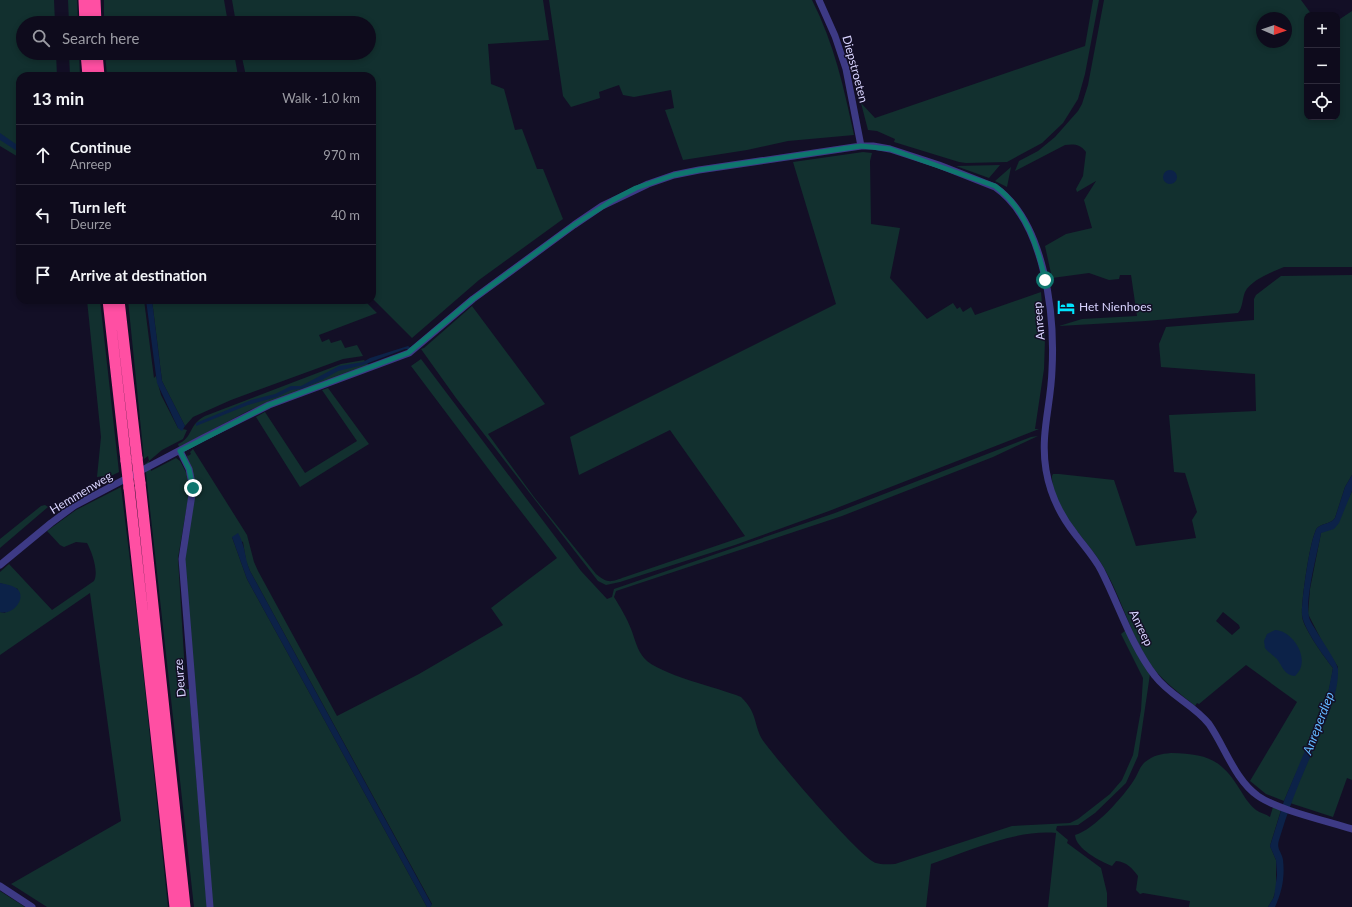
<!DOCTYPE html>
<meta charset="utf-8">
<style>
:root{--surface:#0e0b1c;--page:#171425;--text:#f1f3f6;--muted:#9b9ba3;--line:#2e2b3b}
body{margin:0;font-family:Lato,sans-serif;background:var(--page);color:var(--text)}
.controls{position:absolute;right:12px;top:12px;display:grid;overflow:hidden;border-radius:8px;box-shadow:0 2px 6px #0003}
.controls button{width:36px;height:36px;display:grid;place-items:center;padding:0;border:0;border-bottom:1px solid var(--line);background:var(--surface);color:var(--text);font:20px sans-serif}
.compass{position:absolute;left:1256px;top:12px;width:36px;height:36px;border-radius:50%;background:var(--surface);box-shadow:0 2px 6px #0003;rotate:92deg}
.stop{position:absolute;width:12px;height:12px;margin:-9px;border:3px solid #0f766e;border-radius:50%;background:#fff}
.stop.end{background:#0f766e;border-color:#fff;box-shadow:0 1px 4px #0008}
.list{margin:0;padding:0;list-style:none}
h2{display:flex;justify-content:space-between;align-items:center;height:52px;margin:0;padding:0 16px;font-size:17px}
h2 small{font-size:13px;font-weight:400;color:var(--muted)}
.list li{display:grid;grid-template-columns:26px 1fr auto;gap:12px;align-items:center;box-sizing:border-box;height:60px;padding:0 16px;border-top:1px solid var(--line)}
.list b{display:block;font-size:15px;white-space:nowrap}
.list p{margin:0;font-size:13px;white-space:nowrap;color:var(--muted)}
.list em{font-size:13px;font-style:normal;color:var(--muted)}
.icon{flex:none;width:22px;height:22px;fill:none;stroke:currentColor;stroke-width:2;stroke-linecap:round;stroke-linejoin:round}
.map{position:relative;flex:none;width:1352px;height:907px;overflow:hidden}
.search{position:absolute;background:var(--surface);box-shadow:0 2px 6px #0003;left:16px;top:16px;width:360px;height:44px;display:flex;align-items:center;gap:10px;box-sizing:border-box;padding:0 14px;border-radius:22px;color:var(--muted);font-size:15px}
.panel{position:absolute;background:var(--surface);box-shadow:0 2px 6px #0003;left:16px;top:72px;width:360px;height:232px;border-radius:12px}
.map>svg:first-child{display:block}
</style>
<div class="map">
<svg width="1352" height="907" viewBox="0 0 1352 907">
<rect width="100%" height="100%" fill="#130f26"/>
<path fill="#12302f" fill-rule="evenodd" d="M 0,0 L 54,0 L 55,23 L 23,23 L 23,53 L 56,53 L 57,76 L 20,76 L 20,158 L 0,146 Z
M 68,0 L 77,0 L 78,23 L 69,23 Z
M 104,0 L 224,0 L 228,23 L 104,23 Z
M 232,0 L 543,0 L 549,40 L 488,44 L 491,84 L 504,89 L 515,130 L 522,129 L 537,169 L 543,169 L 563,219 L 479,280 L 412,338 L 372,298 L 372,76 L 246,76 L 241,53 L 369,53 L 369,23 L 236,23 Z
M 549,0 L 812,0 C 834,43 844,88 854,135 L 788,141 L 747,150 L 683,160 L 665,110 L 674,108 L 671,90 L 634,97 L 623,95 L 619,85 L 599,92 L 600,98 L 571,107 L 563,96 Z
M 1093,0 L 1099,0 L 1085,74 L 1078,99 L 1063,123 L 1042,143 L 1007,162 L 966,163 L 959,162 L 894,142 L 895,139 L 877,131 L 868,130 L 861,103 L 875,118 L 1085,46 Z
M 1104,0 L 1301,0 L 1312,15 L 1307,15 L 1307,117 L 1337,117 L 1337,21 L 1352,11 L 1352,267 L 1284,267 C 1272,272 1251,280 1245,292 C 1242,299 1243,307 1238,313 L 1146,321 L 1059,326 L 1082,319 L 1137,316 L 1131,275 L 1120,275 L 1119,279 L 1109,280 L 1089,273 L 1052,278 L 1045,246 L 1066,234 L 1092,228 L 1084,200 L 1096,181 L 1077,192 L 1076,189 L 1083,176 L 1086,152 C 1080,144 1074,144 1065,145 L 1015,171 L 1019,161 L 1038,151 L 1055,137 L 1078,111 L 1082,104 L 1088,85 ZM 1262,18 L 1286,18 L 1286,42 L 1262,42 Z
M 69,53 L 79,53 L 80,76 L 70,76 Z
M 105,53 L 234,53 L 238,76 L 107,76 Z
M 863,152 L 872,153 L 870,161 L 871,224 L 900,228 L 890,278 L 927,319 L 953,303 L 957,309 L 960,307 L 963,312 L 971,307 L 975,315 L 1041,292 L 1045,339 L 1044,369 L 1035,429 L 1039,429 L 829,511 L 735,545 L 620,582 L 606,585 L 598,581 L 456,398 L 421,349 L 424,348 L 472,306 L 545,404 L 488,434 L 534,497 L 596,574 C 608,584 611,582 625,577 L 745,536 L 670,430 L 579,475 L 570,437 L 836,304 L 793,162 Z
M 1000,165 L 989,178 L 956,166 Z
M 1011,167 L 1007,187 L 995,181 Z
M 1352,275 L 1352,475 L 1345,487 L 1335,518 C 1331,524 1322,523 1317,528 C 1310,538 1301,602 1302,616 C 1303,628 1325,658 1333,668 C 1328,712 1301,759 1284,801 L 1266,794 L 1250,781 L 1297,702 L 1246,665 L 1199,704 L 1197,703 L 1195,706 C 1181,694 1165,683 1154,669 C 1129,636 1121,591 1097,557 C 1081,534 1052,507 1052,476 L 1053,474 L 1059,474 L 1114,480 L 1136,546 L 1196,538 L 1192,520 L 1197,512 L 1185,473 L 1174,472 L 1169,415 L 1256,411 L 1255,374 L 1161,367 L 1159,344 L 1166,327 L 1254,320 L 1254,299 L 1256,295 L 1281,276 ZM 1223,612 L 1239,625 L 1240,628 L 1232,635 L 1216,621 Z
M 87,300 L 100,300 L 119,472 L 113,475 L 97,477 L 101,437 Z
M 128,300 L 144,300 L 154,378 L 156,376 L 161,395 L 178,428 L 187,430 L 183,439 L 162,450 L 149,461 L 151,471 L 176,458 L 180,461 L 188,476 L 190,488 L 178,558 L 186,689 L 189,689 L 207,907 L 194,907 L 145,464 L 149,461 L 148,456 L 144,459 Z
M 152,300 L 364,300 L 377,313 L 319,335 L 322,342 L 329,339 L 331,343 L 341,340 L 345,348 L 357,345 L 363,356 L 343,359 L 231,400 L 193,417 L 185,426 L 162,381 Z
M 421,359 L 581,571 L 607,599 L 612,597 L 614,589 L 835,513 L 1031,437 L 1038,436 L 993,457 L 842,516 L 616,591 L 614,597 C 620,607 627,618 631,629 C 635,639 637,650 644,658 C 659,675 717,687 741,697 C 759,714 753,727 764,742 C 778,761 860,858 876,863 C 882,865 889,864 895,864 L 1012,826 L 1070,823 L 1078,819 L 1110,794 L 1122,780 L 1133,755 L 1141,710 L 1143,678 L 1121,634 L 1126,630 L 1150,674 L 1138,756 L 1126,783 L 1095,813 L 1078,825 L 1057,826 L 1056,830 L 1068,840 L 1067,843 L 1101,868 L 1107,893 L 1107,907 L 1048,907 L 1056,833 C 1017,829 968,851 931,864 L 926,907 L 430,907 L 432,904 L 250,571 L 246,561 L 243,542 L 232,537 L 247,579 L 427,907 L 213,907 L 183,559 L 192,512 L 187,455 L 188,456 L 191,454 L 190,452 L 193,449 L 247,535 L 254,562 L 258,571 L 337,716 L 419,674 L 503,625 L 491,608 L 557,558 L 499,483 L 411,366 Z
M 364,360 L 369,365 L 250,410 L 179,447 L 178,444 C 193,438 188,425 205,416 L 341,364 Z
M 328,388 L 369,444 L 300,487 L 256,417 L 265,412 L 305,473 L 357,441 L 322,390 Z
M 121,487 L 139,634 L 168,907 L 47,907 L 11,884 L 121,821 L 90,593 L 0,655 L 0,612 L 5,613 L 18,589 L 0,583 L 0,572 L 9,564 L 52,610 L 94,581 C 99,572 92,552 87,543 L 76,542 L 64,547 L 60,545 L 47,531 L 76,510 Z
M 1352,491 L 1352,780 L 1347,778 L 1333,817 L 1290,803 L 1322,728 L 1338,667 L 1324,645 L 1308,614 L 1310,589 L 1321,533 C 1335,523 1345,507 1352,491 Z
M 45,505 L 48,507 L 0,548 L 0,539 L 41,506 Z
M 1171,753 C 1203,754 1219,757 1237,785 C 1243,794 1248,804 1256,810 C 1260,813 1266,814 1270,817 L 1273,807 L 1281,810 L 1270,846 L 1276,860 L 1276,889 L 1273,899 L 1268,907 L 1189,907 L 1190,901 L 1143,893 L 1140,894 L 1136,890 L 1138,876 C 1132,868 1127,862 1116,861 L 1112,866 C 1100,861 1076,849 1075,835 C 1094,830 1124,796 1134,780 C 1138,774 1140,766 1145,762 C 1154,755 1161,754 1171,753 Z
M 0,891 L 25,907 L 0,907 Z"/>
<path fill="#0c2248" d="M 0,133 L 20,147 L 20,153 L 0,140 Z
M1163 177a7 7 0 1 1 14 0a7 7 0 1 1-14 0Z
M 146,300 L 152,300 L 162,381 L 185,426 L 182,431 L 178,428 L 157,383 Z
M 408,346 L 411,348 L 409,349 L 405,349 L 363,365 L 338,371 L 322,380 L 301,389 L 291,390 L 277,397 L 248,405 L 196,426 L 196,423 L 251,400 L 275,394 L 291,386 L 301,386 L 339,366 L 363,362 L 370,358 Z
M 1352,475 L 1352,491 L 1339,523 L 1334,529 L 1321,533 C 1318,552 1303,604 1310,620 C 1314,629 1338,663 1338,669 C 1339,698 1322,727 1312,753 C 1299,782 1288,810 1279,840 C 1276,849 1282,852 1283,860 C 1285,877 1282,892 1275,907 L 1268,907 L 1274,897 L 1277,875 L 1276,860 L 1270,846 L 1271,843 L 1284,801 L 1327,698 L 1333,668 C 1325,658 1303,628 1302,615 C 1301,602 1310,538 1317,528 C 1322,523 1331,524 1335,518 L 1345,487 Z
M 238,533 C 246,547 244,557 250,571 L 432,905 L 430,907 L 427,907 L 247,579 L 232,537 Z
M 0,583 C 5,584 11,585 16,588 C 28,596 14,616 0,612 Z
M 1275,630 C 1294,631 1312,661 1295,676 C 1285,676 1282,666 1277,659 C 1273,655 1268,652 1265,648 L 1264,641 L 1267,634 Z"/>
<g fill="none" stroke-linecap="round" stroke-linejoin="round">
<path stroke="#3d3a85" stroke-width="7" d="M 819,0 L 835,36 L 846,69 L 861,146
M 180,451 L 189,469 L 193,488 L 182,559 L 210,907
M 0,565 L 51,523 L 74,506 L 203,438 L 269,405 L 409,353 L 473,299 L 574,225 L 602,206 L 648,184 L 674,175 L 699,170 L 861,146 L 873,146 L 890,149 L 939,165 L 995,187 C 1045,222 1055,314 1052,370 C 1051,405 1040,434 1046,470 C 1050,494 1060,515 1075,534 C 1084,546 1094,557 1101,570 C 1119,605 1131,645 1155,676 C 1169,695 1194,705 1209,724 C 1225,747 1235,780 1258,796 C 1278,810 1327,821 1352,829
M 0,886 L 32,907"/>
<path stroke="#ff4fa3" stroke-width="11" d="M 84,0 L 85,23
M 95,0 L 96,23
M 86,53 L 88,76
M 97,53 L 99,76
M 108,300 L 126,461
M 119,300 L 137,458
M 140,483 L 185,907
M 129,488 L 175,907"/>
<path stroke="#ff4fa3" stroke-width="11" d="M 137,458 L 140,483
M 126,461 L 129,488"/>
</g>
<g fill="none" stroke-linecap="round" stroke-linejoin="round">
<path stroke="#0f766e" stroke-width="5" d="M 193,488 L 189,469 L 180,451 L 269,405 L 408,353 L 473,299 L 574,225 L 613,200 L 636,188 L 674,175 L 699,170 L 861,146 L 890,149 L 995,186 C 1024,207 1038,246 1045,280"/>
</g>
<defs>
<g id="hotel-bare" transform="scale(1.38)"><path d="M-6-4.5h1.5V1H6V5H4.5V3h-9V5H-6ZM-4 0a1.8 1.8 0 1 1 3.6 0ZM.5 0V-2.5h3Q6-2.5 6 0Z" fill="#00e5ff" stroke="#130f26" stroke-width="2.5" paint-order="stroke"/></g>
</defs>
<g fill-rule="evenodd">
<use href="#hotel-bare" x="1066" y="307"/>
</g>
<g text-anchor="middle" stroke-width="3" stroke-linejoin="round" paint-order="stroke">
<g font-size="12" fill="#d9d4ff" stroke="#130f26">
<text transform="translate(855 69) rotate(75)" y="4">Diepstroeten</text>
<text transform="translate(1039 321) rotate(-95)" y="4">Anreep</text>
<text transform="translate(81 493) rotate(-31)" y="4">Hemmenweg</text>
<text transform="translate(1141 628) rotate(64)" y="4">Anreep</text>
<text transform="translate(180 678) rotate(-95)" y="4">Deurze</text>
</g>
<g font-size="12" fill="#d9d4ff" stroke="#130f26" text-anchor="start">
<text x="1079" y="311">Het Nienhoes</text>
</g>
<g font-size="13" font-style="italic" fill="#62b6ff" stroke="#130f26">
<text transform="translate(1318 723) rotate(-69)" y="5">Anreperdiep</text>
</g>
</g>
</svg>
<div class="controls">
<button>+</button>
<button>−</button>
<button><svg class="icon" aria-label="locate" viewBox="0 0 24 24"><circle cx="12" cy="12" r="6"/><path d="M12 2v4M12 18v4M2 12h4M18 12h4"/></svg></button>
</div>
<svg class="compass" viewBox="-18 -18 36 36"><path d="M0-13l5 13h-10z" fill="#e53935"/><path d="M0 13l5-13h-10z" fill="#9b9ba3"/></svg>
<div class="stop" style="left:1045px;top:280px"></div>
<div class="stop end" style="left:193px;top:488px"></div>
<div class="search"><svg class="icon" aria-label="search" viewBox="0 0 24 24"><circle cx="10" cy="10" r="6"/><path d="M15 15l6 6"/></svg>Search here</div>
<section class="panel">
<h2>13 min<small>Walk · 1.0 km</small></h2>
<ul class="list">
<li><svg class="icon" aria-label="ahead" viewBox="0 0 24 24"><path d="M12 20V5M6 11l6-6 6 6"/></svg><div><b>Continue</b><p>Anreep</p></div><em>970 m</em></li>
<li><svg class="icon" aria-label="left" viewBox="0 0 24 24"><path d="M17 20v-9H6M10 6l-5 5 5 5"/></svg><div><b>Turn left</b><p>Deurze</p></div><em>40 m</em></li>
<li><svg class="icon" aria-label="arrive" viewBox="0 0 24 24"><path d="M6 21V4h12l-3 4 3 4H6"/></svg><div><b>Arrive at destination</b></div></li>
</ul>
</section>
</div>
